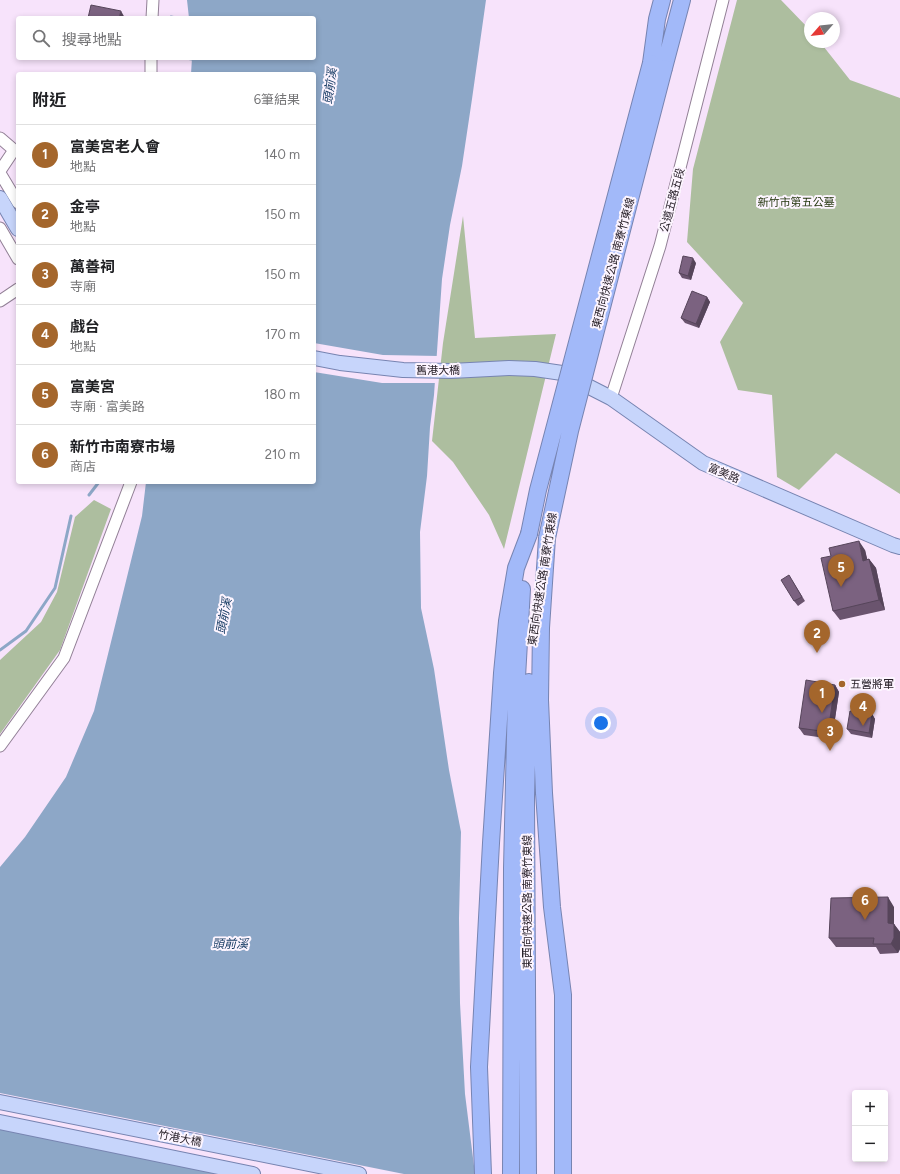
<!DOCTYPE html>
<html lang="zh-TW">
<meta charset="utf-8">
<style>
:root{--surface:#fff;--page:#f6f6f6;--text:#202124;--muted:#757577;--line:#e0e0e0;--accent:#a4662c}
body{margin:0;font-family:Figtree,"Noto Sans TC",sans-serif;background:var(--page);color:var(--text)}
.controls{position:absolute;right:12px;bottom:12px;display:grid;overflow:hidden;border-radius:4px;box-shadow:0 2px 6px #0003}
.controls button{width:36px;height:36px;display:grid;place-items:center;padding:0;border:0;border-bottom:1px solid var(--line);background:var(--surface);color:var(--text);font:20px sans-serif}
.compass{position:absolute;left:804px;top:12px;width:36px;height:36px;border-radius:50%;background:var(--surface);box-shadow:0 2px 6px #0003;rotate:242deg}
.you{position:absolute;left:601px;top:723px;width:14px;height:14px;margin:-10px;border:3px solid #fff;border-radius:50%;background:#1a73e8;box-shadow:0 0 0 6px #1a73e833}
.badge{display:grid;place-items:center;width:26px;height:26px;border-radius:50%;background:var(--accent);color:#fff;font-size:13px;font-weight:700}
.pin{position:absolute;translate:-50% -33px;filter:drop-shadow(0 1px 2px #0008)}
.pin::after{content:'';position:absolute;top:21px;width:14px;height:12px;background:inherit;clip-path:polygon(0 0,100% 0,50% 100%)}
.list{margin:0;padding:0;list-style:none}
h2{display:flex;justify-content:space-between;align-items:center;height:52px;margin:0;padding:0 16px;font-size:17px}
h2 small{font-size:13px;font-weight:400;color:var(--muted)}
.list li{display:grid;grid-template-columns:26px 1fr auto;gap:12px;align-items:center;box-sizing:border-box;height:60px;padding:0 16px;border-top:1px solid var(--line)}
.list b{display:block;font-size:15px;white-space:nowrap}
.list p{margin:0;font-size:13px;white-space:nowrap;color:var(--muted)}
.list em{font-size:13px;font-style:normal;color:var(--muted)}
.icon{flex:none;width:22px;height:22px;fill:none;stroke:currentColor;stroke-width:2;stroke-linecap:round;stroke-linejoin:round}
.map{position:relative;flex:none;width:900px;height:1174px;overflow:hidden}
.search{position:absolute;background:var(--surface);box-shadow:0 2px 6px #0003;left:16px;top:16px;width:300px;height:44px;display:flex;align-items:center;gap:10px;box-sizing:border-box;padding:0 14px;border-radius:4px;color:var(--muted);font-size:15px}
.panel{position:absolute;background:var(--surface);box-shadow:0 2px 6px #0003;left:16px;top:72px;width:300px;height:412px;border-radius:4px}
.map>svg:first-child{display:block}
</style>
<div class="map">
<svg width="900" height="1174" viewBox="0 0 900 1174">
<rect width="100%" height="100%" fill="#f7e3fb"/>
<path fill="#adbe9f" d="M 737,0 L 781,0 L 810,30 L 810,42 L 820,42 L 850,80 L 900,98 L 900,494 L 836,453 L 799,490 L 777,477 L 772,395 L 738,390 L 720,342 L 743,303 L 687,242 L 693,169 Z
M 463,216 L 475,338 L 556,334 L 504,549 L 489,515 L 453,462 L 432,441 L 443,343 Z
M 94,500 L 111,509 L 60,650 L 0,734 L 0,660 L 41,622 L 57,592 L 75,517 Z"/>
<path fill="#8da7c7" d="M 187,0 L 486,0 L 472,99 L 462,166 L 450,225 L 442,279 L 434,395 L 430,427 L 427,476 L 420,532 L 421,608 L 434,669 L 449,770 L 461,832 L 459,918 L 460,1003 L 465,1094 L 475,1174 L 0,1174 L 0,867 L 25,837 L 66,777 L 94,711 L 142,516 L 146,482 L 314,482 L 314,74 L 191,74 L 192,58 L 314,58 L 314,18 L 189,18 Z"/>
<path fill="#f7e3fb" d="M 314,343 L 383,355 L 439,356 L 437,383 L 382,383 L 314,372 Z
M 0,1093 L 404,1174 L 220,1174 L 0,1129 Z"/>
<g fill="none" stroke-linecap="round" stroke-linejoin="round">
<path stroke="#8da7c7" stroke-width="3" d="M 171,17 L 176,18
M 185,58 L 192,59
M 89,495 L 99,482
M 0,650 L 26,631 L 55,588 L 71,516"/>
<g stroke="#928096" stroke-width="13">
<path id="minor" d="M 152,18 L 153,0
M 151,74 L 151,58
M 0,138 L 14,150 L 0,171
M 0,173 L 18,203
M 0,228 L 18,259
M 0,301 L 18,289
M 611,398 L 660,246 L 723,0
M 0,746 L 64,658 L 131,482"/>
</g>
<g stroke="#7784b1" stroke-width="16">
<path id="major" d="M 0,198 L 18,229
M 314,358 L 340,363 L 403,370 L 451,371 L 509,368 L 535,369 L 562,373 L 611,398 L 703,463 L 893,545 L 900,547
M 0,1102 L 359,1174
M 0,1122 L 253,1174"/>
</g>
<g stroke="#7784b1" stroke-width="18">
<path id="highway" d="M 651,63 L 657,19 L 662,0
M 664,68 L 682,0
M 547,538 L 541,628 L 540,700 L 544,793 L 552,907 L 563,995 L 563,1174
M 483,1174 L 479,1067 L 491,843 L 502,673 L 507,621 L 516,568 L 529,534
M 511,1174 L 512,868 L 516,695 L 522,589
M 528,1174 L 526,797 L 529,682"/>
</g>
<use href="#minor" stroke="#fff" stroke-width="11"/>
<use href="#major" stroke="#c7d5fb" stroke-width="14"/>
<use href="#highway" stroke="#a2b9f9" stroke-width="16"/>
<g stroke="#7784b1" stroke-width="18" stroke-linecap="butt">
<path id="highway-bridge" d="M 529,534 L 538,490 L 651,63
M 547,538 L 570,431 L 664,68"/>
</g>
<use href="#highway-bridge" stroke="#a2b9f9" stroke-width="16"/>
</g>
<path fill="#6a546e" d="M 696,263 L 691,280 L 682,278 L 679,273 Z
M 707,297 L 710,302 L 699,328 L 685,323 L 681,318 Z
M 865,550 L 867,560 L 869,559 L 876,568 L 885,610 L 840,620 L 833,611 L 831,556 Z
M 792,580 L 805,601 L 798,606 L 794,601 Z
M 835,685 L 839,692 L 832,739 L 804,735 L 799,728 Z
M 872,714 L 875,719 L 872,738 L 851,734 L 847,729 Z
M 894,907 L 894,924 L 900,932 L 900,949 L 898,953 L 880,954 L 876,947 L 836,947 L 829,938 Z"/>
<path fill="#56455a" d="M 121,11 L 125,18 L 119,18 Z
M 693,258 L 696,263 L 691,280 L 688,276 Z
M 707,297 L 710,302 L 699,328 L 696,324 Z
M 859,541 L 865,550 L 870,570 L 863,561 Z
M 869,559 L 876,568 L 885,610 L 879,600 Z
M 835,685 L 839,692 L 832,739 L 828,732 Z
M 872,714 L 875,719 L 872,738 L 869,733 Z
M 888,897 L 894,907 L 894,932 L 888,923 Z
M 894,924 L 900,932 L 900,949 L 898,953 L 891,944 Z"/>
<path fill="#7b6280" stroke="#56455a" d="M 91,5 L 121,11 L 119,18 L 88,18 Z
M 683,256 L 693,258 L 688,276 L 679,273 Z
M 692,291 L 707,297 L 696,324 L 681,318 Z
M 859,541 L 863,561 L 869,559 L 879,600 L 833,611 L 821,558 L 831,556 L 829,548 Z
M 789,575 L 802,597 L 794,601 L 781,580 Z
M 806,680 L 835,685 L 828,732 L 799,728 Z
M 850,711 L 872,714 L 869,733 L 847,729 Z
M 888,897 L 888,923 L 894,924 L 894,938 L 891,944 L 873,944 L 874,938 L 829,938 L 831,898 Z"/>
<circle fill="#a4662c" stroke="#fdf5ff" stroke-width="1.5" cx="842" cy="684" r="4"/>
<g text-anchor="middle" stroke-width="4" stroke-linejoin="round" paint-order="stroke">
<g font-size="11" fill="#28212a" stroke="#fdf5ff">
<text transform="translate(672 200) rotate(-75)" y="4">公道五路五段</text>
<text transform="translate(613 263) rotate(-75)" y="4">東西向快速公路 南寮竹東線</text>
<text x="438" y="374">舊港大橋</text>
<text transform="translate(724 473) rotate(23)" y="4">富美路</text>
<text transform="translate(542 579) rotate(-81)" y="4">東西向快速公路 南寮竹東線</text>
<text transform="translate(527 902) rotate(-90)" y="4">東西向快速公路 南寮竹東線</text>
<text transform="translate(180 1138) rotate(11)" y="4">竹港大橋</text>
</g>
<g font-size="11" fill="#1e3108" stroke="#fdf5ff">
<text x="796" y="206">新竹市第五公墓</text>
</g>
<g font-size="11" fill="#28212a" stroke="#fdf5ff" text-anchor="start">
<text x="850" y="688">五營將軍</text>
</g>
<g font-size="12" font-style="italic" fill="#0f355f" stroke="#fdf5ff">
<text transform="translate(330 86) rotate(-82)" y="4">頭前溪</text>
<text transform="translate(224 616) rotate(-79)" y="4">頭前溪</text>
<text x="230" y="948">頭前溪</text>
</g>
</g>
</svg>
<div class="controls">
<button>+</button>
<button>−</button>
</div>
<svg class="compass" viewBox="-18 -18 36 36"><path d="M0-13l5 13h-10z" fill="#e53935"/><path d="M0 13l5-13h-10z" fill="#757577"/></svg>
<div class="you"></div>
<div class="pin badge" style="left:822px;top:713px">1</div>
<div class="pin badge" style="left:817px;top:653px">2</div>
<div class="pin badge" style="left:830px;top:751px">3</div>
<div class="pin badge" style="left:863px;top:726px">4</div>
<div class="pin badge" style="left:841px;top:587px">5</div>
<div class="pin badge" style="left:865px;top:920px">6</div>
<div class="search"><svg class="icon" aria-label="search" viewBox="0 0 24 24"><circle cx="10" cy="10" r="6"/><path d="M15 15l6 6"/></svg>搜尋地點</div>
<section class="panel">
<h2>附近<small>6筆結果</small></h2>
<ul class="list">
<li><span class="badge">1</span><div><b>富美宮老人會</b><p>地點</p></div><em>140 m</em></li>
<li><span class="badge">2</span><div><b>金亭</b><p>地點</p></div><em>150 m</em></li>
<li><span class="badge">3</span><div><b>萬善祠</b><p>寺廟</p></div><em>150 m</em></li>
<li><span class="badge">4</span><div><b>戲台</b><p>地點</p></div><em>170 m</em></li>
<li><span class="badge">5</span><div><b>富美宮</b><p>寺廟 · 富美路</p></div><em>180 m</em></li>
<li><span class="badge">6</span><div><b>新竹市南寮市場</b><p>商店</p></div><em>210 m</em></li>
</ul>
</section>
</div>
